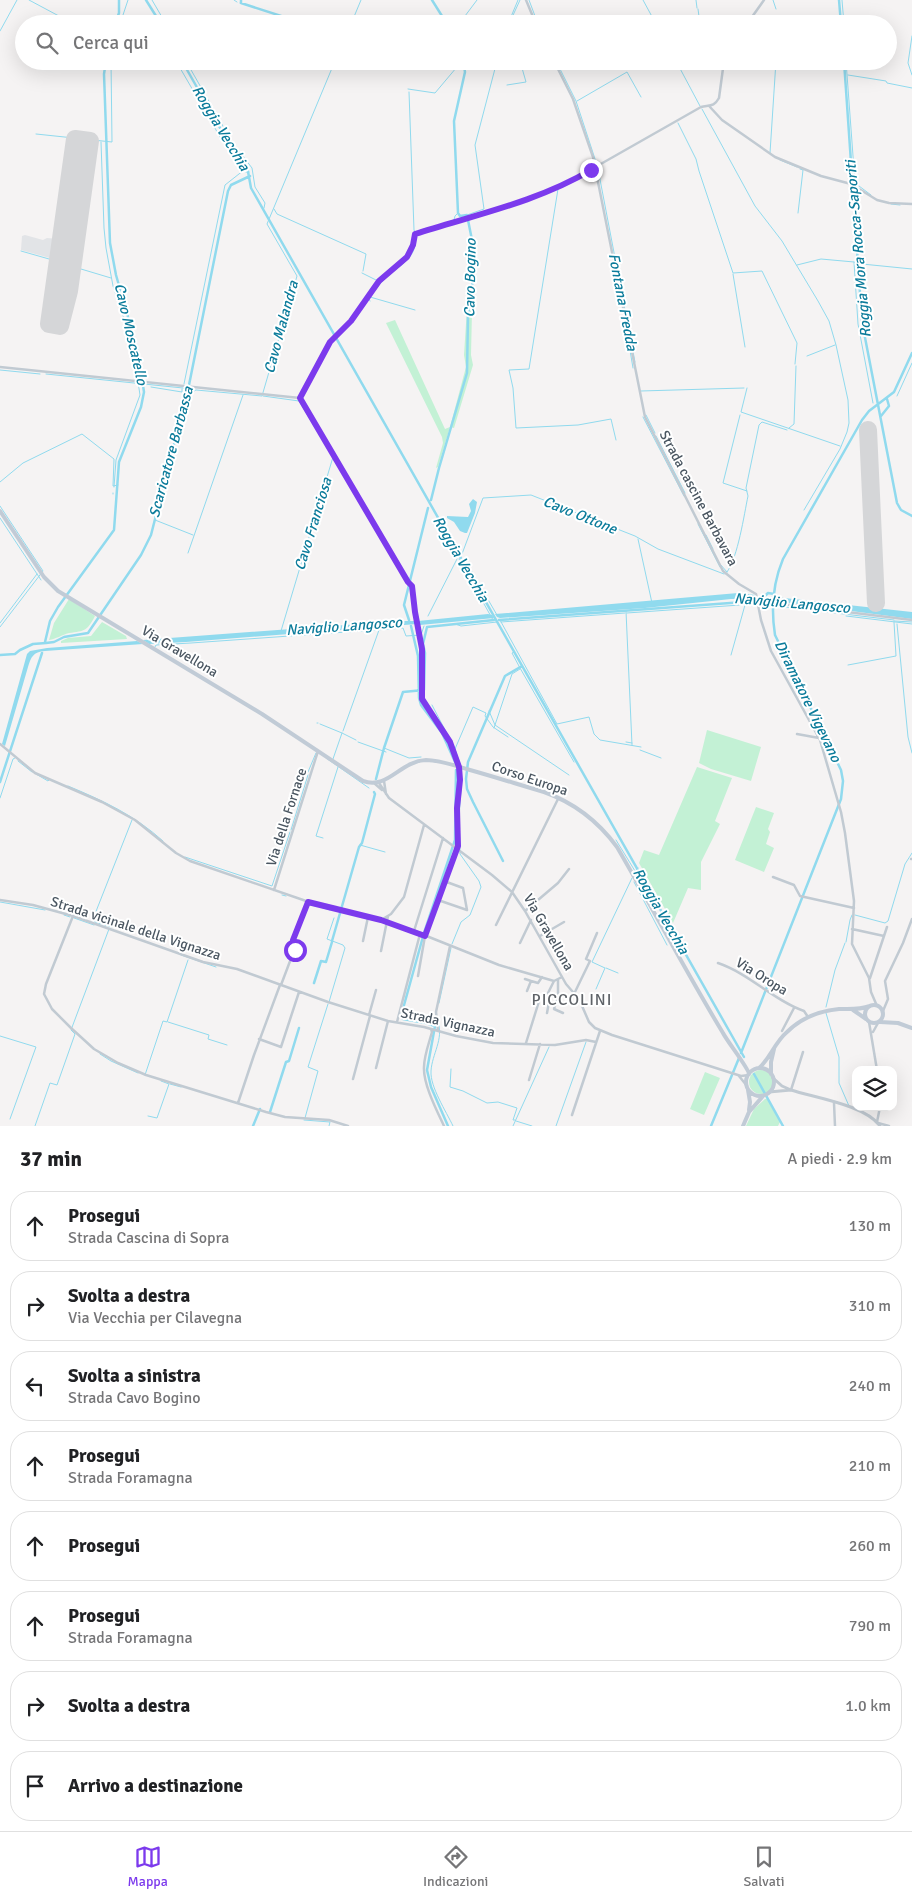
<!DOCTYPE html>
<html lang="it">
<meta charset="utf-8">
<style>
:root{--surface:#fff;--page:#f6f6f6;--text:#202124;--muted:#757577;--line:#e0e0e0;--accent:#7c3aed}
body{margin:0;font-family:Signika,sans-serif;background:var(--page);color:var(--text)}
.controls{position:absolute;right:15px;bottom:15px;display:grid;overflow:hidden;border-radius:10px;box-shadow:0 5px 20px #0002}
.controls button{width:45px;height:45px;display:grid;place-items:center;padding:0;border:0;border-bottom:1px solid var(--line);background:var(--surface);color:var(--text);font:25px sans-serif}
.stop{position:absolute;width:15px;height:15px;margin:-11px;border:4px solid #7c3aed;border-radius:50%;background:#fff}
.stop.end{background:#7c3aed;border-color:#fff;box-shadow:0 1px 5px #0008}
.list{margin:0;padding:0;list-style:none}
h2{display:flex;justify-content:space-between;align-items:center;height:65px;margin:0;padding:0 20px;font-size:21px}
h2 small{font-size:16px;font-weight:400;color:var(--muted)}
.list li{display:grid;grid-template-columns:32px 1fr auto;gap:15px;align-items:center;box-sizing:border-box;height:70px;margin:0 10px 10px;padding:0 10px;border:1px solid var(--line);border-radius:20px}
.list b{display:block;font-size:19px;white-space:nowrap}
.list p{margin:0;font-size:16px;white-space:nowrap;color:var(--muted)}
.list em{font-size:16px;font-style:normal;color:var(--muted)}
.icon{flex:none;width:28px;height:28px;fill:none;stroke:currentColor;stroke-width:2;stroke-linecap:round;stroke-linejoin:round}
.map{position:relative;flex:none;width:912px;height:1126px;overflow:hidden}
.search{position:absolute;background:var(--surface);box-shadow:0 5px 20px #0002;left:15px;right:15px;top:15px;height:55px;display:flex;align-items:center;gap:12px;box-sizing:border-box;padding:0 18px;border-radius:28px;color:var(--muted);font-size:19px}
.sheet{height:705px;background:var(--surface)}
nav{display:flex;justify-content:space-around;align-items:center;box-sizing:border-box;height:70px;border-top:1px solid var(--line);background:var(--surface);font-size:14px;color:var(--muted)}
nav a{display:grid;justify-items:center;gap:2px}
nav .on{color:var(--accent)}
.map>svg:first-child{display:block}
</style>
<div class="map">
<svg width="912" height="1126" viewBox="0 0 912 1126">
<rect width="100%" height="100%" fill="#f5f3f3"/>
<path fill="#e2e4e7" d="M 25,235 L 43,240 L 47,238 L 59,239 L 57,260 L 21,250 L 22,236 Z"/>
<path fill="#c3f1d5" d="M 467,308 L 472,311 L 471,355 L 473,365 L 454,428 L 450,427 L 438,467 L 436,468 L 443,443 L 442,437 L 386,323 L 395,320 L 445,429 L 450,427 L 466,367 L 464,355 Z
M 69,599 L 95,616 C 87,631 85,631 69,633 C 62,635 56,639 49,640 L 54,623 Z
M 102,622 L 126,636 L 127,639 L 61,643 L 61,641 L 68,638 L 91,636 Z
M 707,730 L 761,747 L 751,781 L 711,769 L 699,763 Z
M 697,767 L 732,778 L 715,821 L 720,824 L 701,862 L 701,890 L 688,888 L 673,923 L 639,863 L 644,850 L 659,855 Z
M 756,807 L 774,813 L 768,829 L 770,832 L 766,844 L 774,848 L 764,872 L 735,860 Z
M749 1082a12 12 0 1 1 24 0a12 12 0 1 1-24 0Z
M 705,1072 L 720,1078 L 704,1115 L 690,1109 Z
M 765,1099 L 767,1099 L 780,1122 L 778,1126 L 746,1126 L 754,1109 Z"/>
<path fill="#90daee" d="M 473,499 L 477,502 L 475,513 L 467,533 L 465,533 L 460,531 L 454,522 L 447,518 L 447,516 L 468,517 L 471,511 L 469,504 Z
M 738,593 L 756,595 L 756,599 L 731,599 L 645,608 L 500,618 L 497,617 L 495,614 Z
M 775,597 L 912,612 L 912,619 L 775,601 Z
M 488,614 L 492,615 L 494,618 L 420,625 L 418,621 Z
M 399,621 L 417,621 L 417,624 L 186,642 L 149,644 L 143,640 Z
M 137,641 L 143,644 L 45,651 C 33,652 31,657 28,667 L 5,746 L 2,744 L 27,654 L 30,651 L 47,648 Z"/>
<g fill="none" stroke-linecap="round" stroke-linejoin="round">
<path stroke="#90daee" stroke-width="1" d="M 29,0 L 72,23
M 152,0 L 166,24
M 234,0 L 237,2
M 529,0 L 538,24
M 643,0 L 656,24
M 696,0 L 697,8
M 773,0 L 776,9
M 842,0 L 844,24
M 240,3 L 241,3
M 698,9 L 700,24
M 778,19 L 779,24
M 120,24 L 128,0
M 351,24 L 361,0
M 459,24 L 477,0
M 508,24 L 518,0
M 509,24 L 520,0
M 0,31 L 17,0
M 912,36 L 908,63 L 912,75
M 176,61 L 223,142 L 244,170 L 225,185 L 184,384
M 186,61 L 232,142 L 252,168 L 255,187 L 265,203 L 264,208
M 556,61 L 576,101 L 597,165
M 676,61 L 700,106
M 846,61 L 855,183 L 871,195
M 468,62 L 468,61
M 848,75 L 886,81 L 887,83 L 912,88
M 507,85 L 526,82 L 520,61
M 408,89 L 435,93 L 462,61
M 409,92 L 414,230 L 415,232 L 418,232
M 577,101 L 627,72 L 641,97
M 702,109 L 755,206 L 782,241 L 818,301 L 829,321 L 836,345 L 848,400 L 849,423 L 847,432 L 840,449 L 804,510
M 678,123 L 696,159 L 699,171 L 733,273 L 762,271 L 797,343 L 795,364
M 36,134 L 112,142 L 111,61
M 101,142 L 104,228 L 106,248 L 113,286 L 132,343 L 140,395 L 116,460 L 114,487
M 770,153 L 776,61
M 780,160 L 797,167
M 598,169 L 635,362
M 246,172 L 249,172
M 522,202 L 558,189 L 529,369 L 509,370 L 513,388 L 516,428 L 578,425 L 611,419 L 616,440
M 891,204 L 900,205
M 274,209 L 277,214 L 366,254 L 363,271
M 496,210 L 509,206
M 798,213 L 803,170 L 800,169
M 467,215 L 484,209 L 475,145 L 497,61
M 432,228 L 454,220 L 455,216 L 458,213
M 21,251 L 56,261
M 854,262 L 858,324 L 873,403
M 862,264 L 912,269
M 797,265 L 821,259 L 854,262
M 71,266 L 111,278
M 362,273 L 378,281 L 377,282
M 733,274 L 745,347
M 369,299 L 370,301
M 415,310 L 370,297 C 374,291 379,284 385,279 C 396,267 417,259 415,240
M 625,321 L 633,368
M 807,356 L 835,345
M 0,370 L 40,374
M 46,374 L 183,388 L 192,392 L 196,390 L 262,396 L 297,276 L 267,224 L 335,61
M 151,387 L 182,392 L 182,389
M 747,388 L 741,412 L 840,446
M 641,391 L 744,388
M 263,396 L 299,401 L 333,457 L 281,631
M 897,396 L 912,363
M 646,415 L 655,433
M 740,415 L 723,483 L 747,491
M 643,417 L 684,496
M 789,428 L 794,424 L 796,366
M 656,436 L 685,493
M 334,458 L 347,480
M 0,482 L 23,463 L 82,434 L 114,459 L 113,486 L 118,485
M 113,494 L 113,493
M 0,506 L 43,571 L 0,627
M 0,518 L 41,580
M 155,520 L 193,535
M 698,524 L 720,567
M 706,535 L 713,549
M 638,539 L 652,603
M 188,553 L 243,395
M 462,554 L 483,498 L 531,495 L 635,536 L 658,549 L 724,574
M 460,557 L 459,559 L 460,561 L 493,620
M 465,560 L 497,615
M 720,564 L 727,572
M 727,572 C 738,557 744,515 748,496 L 746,488 L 759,425 L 762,422 L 787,430
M 752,600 L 752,602 L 771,605
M 777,606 L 894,620
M 626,611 L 632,745
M 627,613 L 740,605 L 743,604 L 745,599 L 752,599 L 752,598
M 428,616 L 457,559
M 846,616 L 912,624
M 500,620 L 557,724 L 589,717 L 594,734 L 600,740 L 641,747
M 894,621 L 912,622
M 501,622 L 625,613
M 0,623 L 37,574
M 455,624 L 461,626 L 497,622
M 897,624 L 908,737 L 912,753
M 155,647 L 156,645 L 191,643 L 403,628 L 406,636 L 421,635 L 424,626
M 514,652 L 512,653 L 520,668 L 574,762
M 731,655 L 745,605 L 744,604
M 848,665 L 896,656 L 894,622
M 432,705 L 455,749 L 460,765
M 489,711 L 495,725 L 569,775
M 317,723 L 318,723
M 320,724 L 342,733 L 356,740
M 494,728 L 512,674 L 520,669
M 343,731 L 379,630
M 358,742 L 386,752
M 626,742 L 632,743
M 384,748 L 409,758 L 421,757
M 455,749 L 473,707 L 486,713 L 485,716 L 493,727 L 508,737
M 640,750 L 661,758
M 326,758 L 369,788
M 333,759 L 342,733
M 18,761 L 32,772
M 308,772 L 316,753
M 36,774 L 48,781 L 49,780
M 461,774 L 461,786
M 68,786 C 104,801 134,815 163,841
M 0,798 L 13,759 L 15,758
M 291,830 L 308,775
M 323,838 L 316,836 L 338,767
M 616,840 L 635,871 L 638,868
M 360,845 L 385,852
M 185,857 L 272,886 L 290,832
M 634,882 L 667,945
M 282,895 L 286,896
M 0,902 L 45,910
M 310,905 L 316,906
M 320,907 L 330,910
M 64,915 L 70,917
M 855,915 L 885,923 L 888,921 L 905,864 L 912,853
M 74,918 L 94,925
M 112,927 L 95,922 L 93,919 L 132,820
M 846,942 L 850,920 L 852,915
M 452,944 L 461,922 L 470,915 L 481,887 L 479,881 L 460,854 L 459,817 L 461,790
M 181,955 L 216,967
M 606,968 L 618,973
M 596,989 L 605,968 L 592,962 L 632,878
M 329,1002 L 345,948 L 343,945 L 327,939 L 334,918
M 439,1003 L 451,948
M 826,1007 L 835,970 L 845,943
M 826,1013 L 839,1057 L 839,1083 L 849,1106
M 168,1022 L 209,1035 L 208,1039 L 227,1045
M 438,1022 C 444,1039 432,1054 431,1071 C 430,1087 446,1111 453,1126
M 0,1036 L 36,1047 L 10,1119
M 100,1054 L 111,1061 L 138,1073
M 451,1069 L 450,1087 L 463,1091 L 487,1103 L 498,1102 L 517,1108 L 513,1120 L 515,1120
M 145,1075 L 163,1021 L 167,1022 L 188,960
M 170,1084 L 181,1087
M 148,1116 L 157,1118 L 169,1084 L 161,1081
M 305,1118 L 318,1071 L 308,1067 L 328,1004
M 304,1120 L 330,1122 L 329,1126
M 516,1121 L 532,1126
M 35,1126 L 50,1083 L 57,1085 L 75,1034 L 71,1030 L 109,929
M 513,1126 L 549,1047
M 556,1126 L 586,1042"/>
<path stroke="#90daee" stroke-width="2.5" d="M 146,0 L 161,24
M 241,0 L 241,3 L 306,24
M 432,0 L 447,24
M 839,0 L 841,24
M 115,24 L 119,13 L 119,0
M 182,61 L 228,142 L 247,166 L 251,188 L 744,1057
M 844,61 L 862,322 L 897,503 L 901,510 L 912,516
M 881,416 L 889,406 L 887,399
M 431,500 L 439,468 L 467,373 L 468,316 L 473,278 L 472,240 L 467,215 L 460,216 L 458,213 L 454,121 L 465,72 L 463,61
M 763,598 L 768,593 L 774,594
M 409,620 L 404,605 L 428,508
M 499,620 L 744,602
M 411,626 L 418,656 L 419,698 L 421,705 L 442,733 L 455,762
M 45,642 L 50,621 L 58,607 L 114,530 L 119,462 L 141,407 L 144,392 L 138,352 L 116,275 L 110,243 L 104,74 L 106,61
M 0,655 L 15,654 L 20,650 L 33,644 L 46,643 L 54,642 L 64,637 L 88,633 L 141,555 L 151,535 L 189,385 L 228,191 L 231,185 L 250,176
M 376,779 L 384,748 L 403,692 L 424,690 L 425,653 L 423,644 L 427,627 L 494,620
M 0,782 L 42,653
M 503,861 L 473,802 L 467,789 L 466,779 L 468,762 L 505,676 L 522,666
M 332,941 L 359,847 L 362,843 L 375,794 L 374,792
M 314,983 L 321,961 L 326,962 L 332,942
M 741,1053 L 841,799 L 843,781 L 841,770 L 775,635 C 771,610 773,583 783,559 L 862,420 L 869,411 L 894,392 L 912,353
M 754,1074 L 783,1126
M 270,1112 L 286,1062 L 289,1061 L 299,1028
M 253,1126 L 260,1109
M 448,1126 L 431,1087 L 427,1070 L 435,1026 L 426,1023 L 403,1019 L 401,1016 L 424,933 L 455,840 L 456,770
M 711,1126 L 739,1058"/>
<path stroke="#d5d6d8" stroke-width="18" d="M 75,139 L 90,141 L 69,291 L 60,326 L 49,324 Z
M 868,430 L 876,603"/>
<path stroke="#c1cad2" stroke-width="2.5" d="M 526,0 L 536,24
M 747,24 L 764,0
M 554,61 L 573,99 L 593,157 L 645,417 L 723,571 L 739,584 L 756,594 L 761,620 L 771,651 L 820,740 L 841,812 L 845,833 L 854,901 L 852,944 L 869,978 L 871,992 L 877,1006
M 710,107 L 722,120 L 775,157 L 821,176 L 851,184 L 877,200 L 889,203 L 912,204
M 0,367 L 300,398 L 330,342 L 351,321 L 379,281 L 407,257 L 413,245 L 415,234 L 512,204 L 562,186 L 701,107 C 710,105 714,107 719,98 L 724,61
M 300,398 L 408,582 L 412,586 L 423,654 L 422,699 L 450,742 L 459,767 L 460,786 L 457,807 L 458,846 L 425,936 L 418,976
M 757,601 L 912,620
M 797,734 L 819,738
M 0,744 L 35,773 L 102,802 L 135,820 L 176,853 L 190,861 L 309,902 L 381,921 L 414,931 L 499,965 L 554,981 L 562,977
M 384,781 L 386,794
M 374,783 L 382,790
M 379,783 L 389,798 L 492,875 L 512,892 L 525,911 L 566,984 L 579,999 L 589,1022 L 595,1028 L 612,1035 L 741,1076 L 749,1075
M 911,859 L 912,859
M 773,877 L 794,885 L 800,896 L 854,908
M 274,890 L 318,751
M 0,900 L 33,905 L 73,916 L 203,962 L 237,969 L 328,1002 L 388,1021 L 424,1027 L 456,1036 L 493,1043 L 555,1045 L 586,1040 L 596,1042
M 438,900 L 467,910 L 463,888 L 444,881
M 525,911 L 558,883 L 569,869
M 73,916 L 46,984 L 44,994 L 52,1009 L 71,1028 L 94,1049 L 118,1063 L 146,1075 L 266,1112 L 285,1117 L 329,1120 L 348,1126
M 381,920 L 391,914 L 404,897 L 424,825
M 496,925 L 558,799
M 852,929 L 884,936
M 414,931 L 443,838
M 540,936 L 564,922
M 363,941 L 368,917
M 520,943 L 531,920
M 381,951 L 388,916
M 718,963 C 750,974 773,1000 804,1011 L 808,1017
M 870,978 L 887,927
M 525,979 L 531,981
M 558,980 L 558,996 L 554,1009 L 563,1013
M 281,985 L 295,948 L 293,940 L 309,902
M 527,991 L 531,981 L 538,983 L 542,977
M 574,994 L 590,961 L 586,959 L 597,933
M 547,995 L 549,1002 L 547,1013
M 883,1011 L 888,999 L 885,981 L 903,943 L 912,919
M 369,1015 L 376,990
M 397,1022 L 420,934
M 869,1022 L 877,1070
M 431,1029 L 432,1032 C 429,1043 424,1056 424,1067 C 423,1084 437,1111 444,1126
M 438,1031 L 436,1012 L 450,946
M 782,1031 L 794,1008
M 873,1032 L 878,1023
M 259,1039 L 281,1047 L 299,992
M 526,1043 L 540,998 L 542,996 L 547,995 L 554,981
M 376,1068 L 388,1021
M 739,1076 L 747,1086
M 353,1079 L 370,1016
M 529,1080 L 540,1044
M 791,1090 L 803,1052
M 238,1103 L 254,1055 L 280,985
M 834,1103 L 835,1126
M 572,1115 L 600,1031
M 877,1122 L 880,1107
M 878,1123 L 889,1126"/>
<path stroke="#c1cad2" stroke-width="3" d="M 773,1078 L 782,1086 L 791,1090 C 816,1098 865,1105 880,1126
M 769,1092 L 791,1090"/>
<path stroke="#c1cbd6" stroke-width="4" d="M 0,511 L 44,577 L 58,591 L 262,714 L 363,781 C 388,790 400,761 426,760 C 440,760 456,766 470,770 C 495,777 520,785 544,792 C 575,803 598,821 617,847 C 653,909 686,972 723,1033 C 727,1041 749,1069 749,1074
M865 1014a9 9 0 1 1 18 0a9 9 0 1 1-18 0Z
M 853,1010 L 866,1019
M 880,1022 L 898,1023 L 912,1028
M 759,1068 C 769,1060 775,1042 787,1032 C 801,1018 819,1011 839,1009 C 850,1009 859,1010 870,1006
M746 1082a14 14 0 1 1 28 0a14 14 0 1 1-28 0Z
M 771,1074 L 771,1062 L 774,1049
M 748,1090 L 750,1102 L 749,1110
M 743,1126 L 749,1112 L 763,1096"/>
</g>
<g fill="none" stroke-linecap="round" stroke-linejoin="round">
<path stroke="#7c3aed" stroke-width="6" d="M 295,950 L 296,946 L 293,940 L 308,902 L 381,920 L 425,936 L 458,846 L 457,808 L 460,780 L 459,767 L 450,742 L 422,699 L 422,649 L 415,612 L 412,586 L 408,582 L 300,398 L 330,342 L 351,321 L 379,281 L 407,257 L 413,245 L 415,234 C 474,215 537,202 591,170"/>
</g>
<g text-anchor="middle" stroke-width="4" stroke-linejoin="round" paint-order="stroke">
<g font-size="14" fill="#4a5661" stroke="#fff">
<text transform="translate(699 498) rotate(62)" y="5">Strada cascine Barbavara</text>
<text transform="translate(180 651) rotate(31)" y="5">Via Gravellona</text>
<text transform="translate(530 778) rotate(19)" y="5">Corso Europa</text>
<text transform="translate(286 817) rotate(-72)" y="5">Via della Fornace</text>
<text transform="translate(136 928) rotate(18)" y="5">Strada vicinale della Vignazza</text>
<text transform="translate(549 932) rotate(60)" y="5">Via Gravellona</text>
<text transform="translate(762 976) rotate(32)" y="5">Via Oropa</text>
<text transform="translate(448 1022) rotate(12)" y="5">Strada Vignazza</text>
</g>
<g font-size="15" font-style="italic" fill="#0c7c9b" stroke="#fff">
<text transform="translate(221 128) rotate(59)" y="5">Roggia Vecchia</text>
<text transform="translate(858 249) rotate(-95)" y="5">Roggia Mora Rocca-Saporiti</text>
<text transform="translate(470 278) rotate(-89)" y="5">Cavo Bogino</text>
<text transform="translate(623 302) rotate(79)" y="5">Fontana Fredda</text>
<text transform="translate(281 327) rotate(-75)" y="5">Cavo Malandra</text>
<text transform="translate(131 334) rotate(77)" y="5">Cavo Moscatello</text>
<text transform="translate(171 452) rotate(-75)" y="5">Scaricatore Barbassa</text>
<text transform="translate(580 515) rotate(22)" y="5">Cavo Ottone</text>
<text transform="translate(313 524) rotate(-73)" y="5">Cavo Franciosa</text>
<text transform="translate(461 559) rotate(60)" y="5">Roggia Vecchia</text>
<text transform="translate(792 603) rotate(5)" y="5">Naviglio Langosco</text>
<text transform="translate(344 626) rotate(-4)" y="5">Naviglio Langosco</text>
<text transform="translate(808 701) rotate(64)" y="5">Diramatore Vigevano</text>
<text transform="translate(661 911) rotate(60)" y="5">Roggia Vecchia</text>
</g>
<g font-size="16" letter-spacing="1" fill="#5f6368" stroke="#fff">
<text x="572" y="1005">PICCOLINI</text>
</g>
</g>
</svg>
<div class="controls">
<button><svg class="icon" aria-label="layers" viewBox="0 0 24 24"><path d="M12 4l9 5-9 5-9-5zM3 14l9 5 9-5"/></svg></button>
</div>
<div class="stop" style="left:295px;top:950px"></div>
<div class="stop end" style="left:591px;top:170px"></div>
<div class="search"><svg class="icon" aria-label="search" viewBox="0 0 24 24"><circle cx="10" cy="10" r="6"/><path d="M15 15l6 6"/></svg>Cerca qui</div>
</div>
<section class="sheet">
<h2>37 min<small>A piedi · 2.9 km</small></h2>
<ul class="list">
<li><svg class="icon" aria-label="ahead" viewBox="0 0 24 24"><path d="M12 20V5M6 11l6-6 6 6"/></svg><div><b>Prosegui</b><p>Strada Cascina di Sopra</p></div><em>130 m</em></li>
<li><svg class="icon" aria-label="right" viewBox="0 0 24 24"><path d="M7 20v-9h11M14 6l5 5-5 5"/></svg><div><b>Svolta a destra</b><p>Via Vecchia per Cilavegna</p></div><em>310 m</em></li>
<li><svg class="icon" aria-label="left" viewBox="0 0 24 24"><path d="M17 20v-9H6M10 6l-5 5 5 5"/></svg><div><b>Svolta a sinistra</b><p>Strada Cavo Bogino</p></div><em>240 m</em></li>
<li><svg class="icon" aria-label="ahead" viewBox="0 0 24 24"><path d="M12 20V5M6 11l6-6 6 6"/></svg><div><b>Prosegui</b><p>Strada Foramagna</p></div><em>210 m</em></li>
<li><svg class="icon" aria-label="ahead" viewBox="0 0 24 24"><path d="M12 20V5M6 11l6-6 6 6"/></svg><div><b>Prosegui</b></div><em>260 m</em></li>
<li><svg class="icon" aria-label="ahead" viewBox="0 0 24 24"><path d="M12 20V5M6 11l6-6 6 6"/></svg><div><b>Prosegui</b><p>Strada Foramagna</p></div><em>790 m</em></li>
<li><svg class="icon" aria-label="right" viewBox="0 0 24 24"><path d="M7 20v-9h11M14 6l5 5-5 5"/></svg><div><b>Svolta a destra</b></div><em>1.0 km</em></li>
<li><svg class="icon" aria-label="arrive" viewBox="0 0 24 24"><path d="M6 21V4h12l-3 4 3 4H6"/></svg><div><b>Arrivo a destinazione</b></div></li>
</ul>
</section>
<nav>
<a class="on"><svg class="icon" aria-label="map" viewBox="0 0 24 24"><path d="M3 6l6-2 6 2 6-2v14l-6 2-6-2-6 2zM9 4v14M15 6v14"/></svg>Mappa</a>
<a><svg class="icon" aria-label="directions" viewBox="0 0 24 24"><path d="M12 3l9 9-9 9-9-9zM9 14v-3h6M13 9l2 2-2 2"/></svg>Indicazioni</a>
<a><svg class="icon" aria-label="saved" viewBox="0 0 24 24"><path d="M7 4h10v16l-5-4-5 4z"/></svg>Salvati</a>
</nav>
